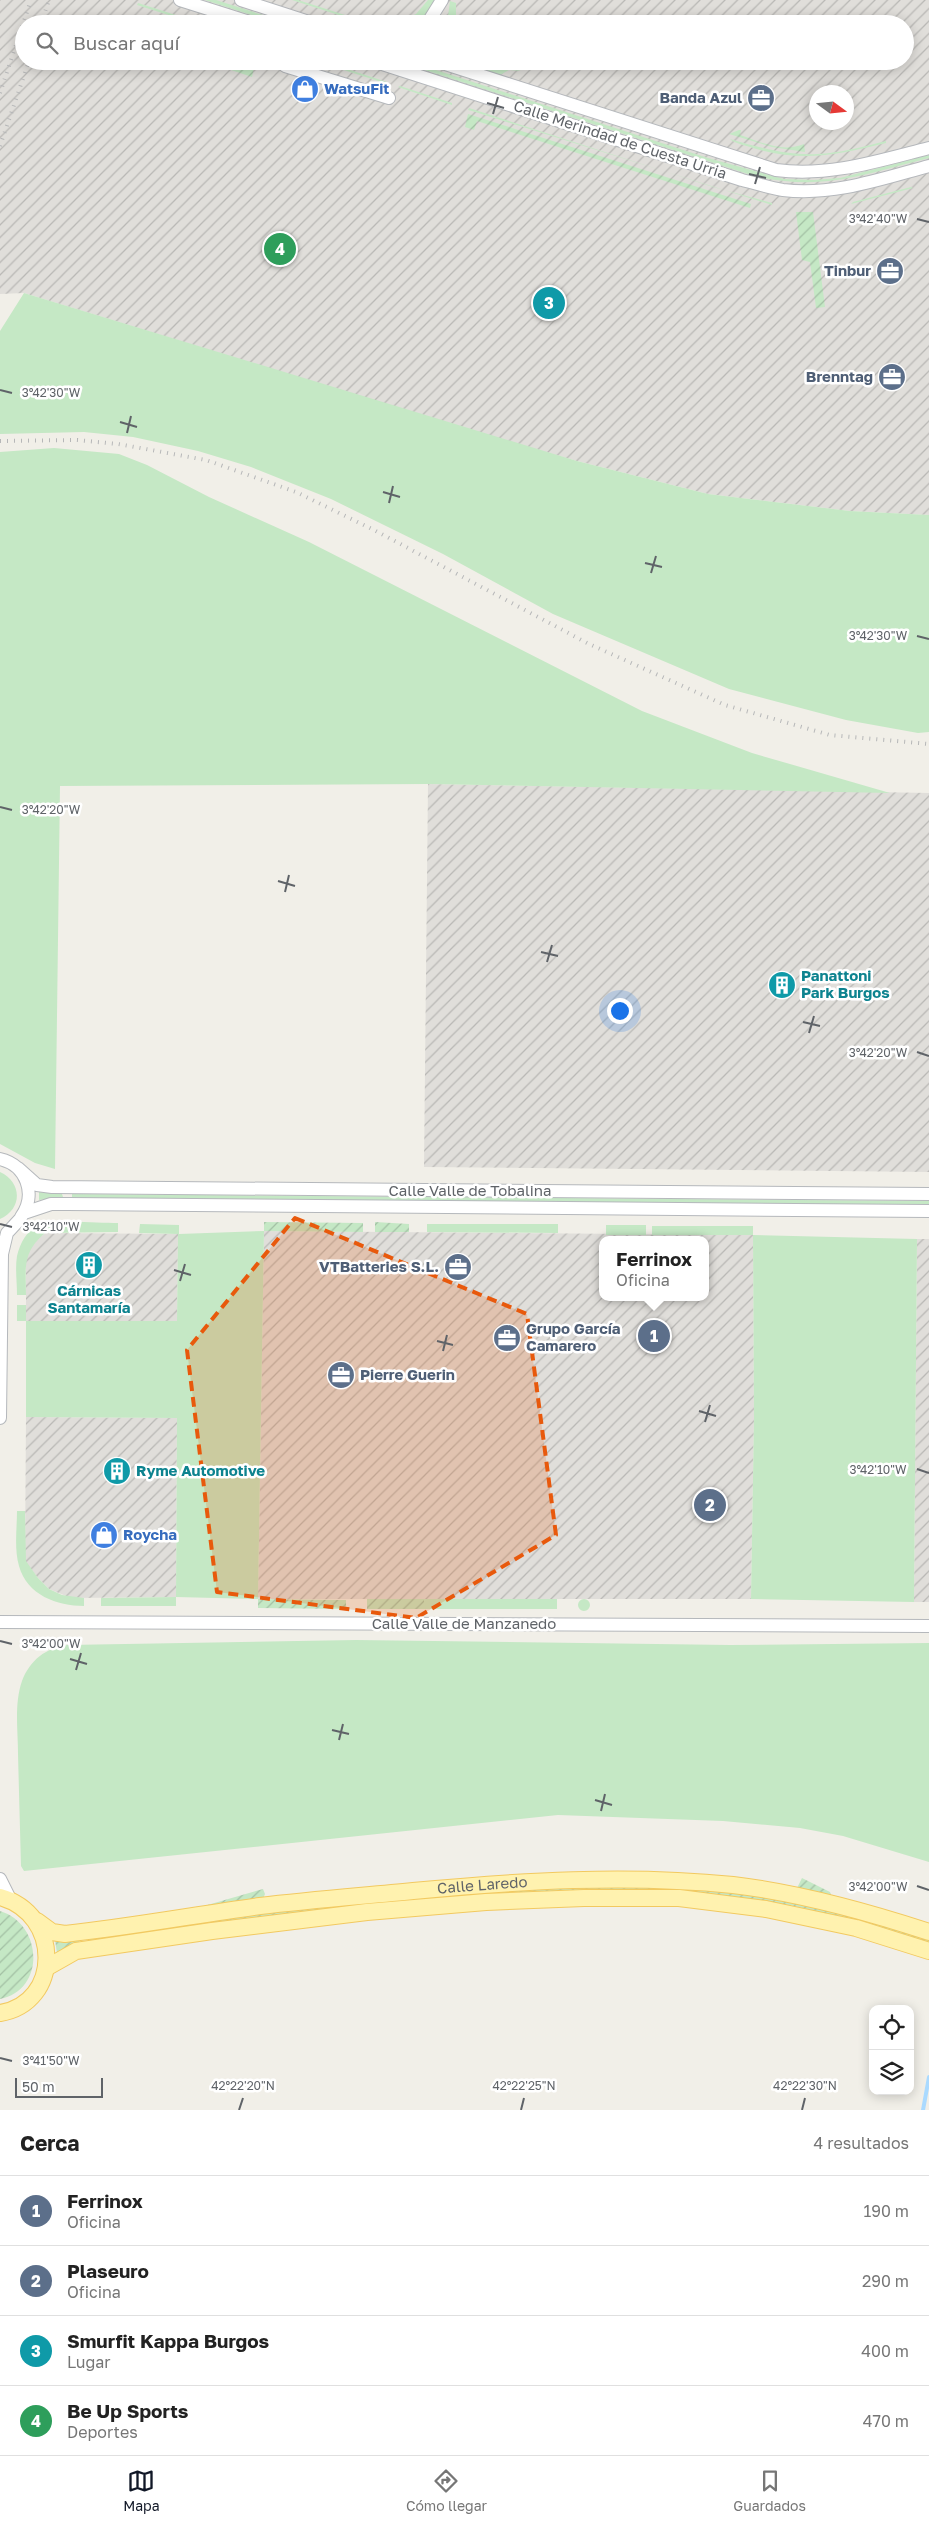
<!DOCTYPE html>
<html lang="es">
<meta charset="utf-8">
<style>
:root{--surface:#fff;--page:#f2f2f2;--text:#222;--muted:#767676;--line:#e0e0e0;--accent:#111827}
body{margin:0;font-family:"Golos Text",sans-serif;background:var(--page);color:var(--text)}
.controls{position:absolute;right:15px;bottom:15px;display:grid;overflow:hidden;border-radius:10px;box-shadow:0 2px 12px #0003}
.controls button{width:45px;height:45px;display:grid;place-items:center;padding:0;border:0;border-bottom:1px solid var(--line);background:var(--surface);color:var(--text);font:25px sans-serif}
.compass{position:absolute;left:809px;top:85px;width:45px;height:45px;border-radius:50%;background:var(--surface);box-shadow:0 2px 12px #0003;rotate:105deg}
.scale{position:absolute;left:15px;bottom:12px;width:88px;box-sizing:border-box;padding-left:5px;border:2px solid #5f6368;border-top:0;font-size:14px;line-height:18px;white-space:nowrap;color:#5f6368;-webkit-text-stroke:4px #fff;paint-order:stroke}
.you{position:absolute;left:619px;top:1010px;width:18px;height:18px;margin:-12px;border:4px solid #fff;border-radius:50%;background:#1a73e8;box-shadow:0 0 0 8px #1a73e833}
.badge{display:grid;place-items:center;width:32px;height:32px;border-radius:50%;background:var(--accent);color:#fff;font-size:16px;font-weight:700}
.pin{position:absolute;translate:-50% -50%;border:2px solid #fff;box-shadow:0 1px 5px #0006}
.popup{position:absolute;left:599px;top:1236px;width:110px;height:65px;box-sizing:border-box;display:grid;place-content:center;border-radius:10px;background:var(--surface);filter:drop-shadow(0 1px 4px #0005);font-size:16px;white-space:nowrap;color:var(--muted)}
.popup b{font-size:19px;color:var(--text)}
.popup::after{content:'';position:absolute;left:50%;top:100%;margin-left:-10px;border:10px solid transparent;border-top-color:var(--surface)}
.list{margin:0;padding:0;list-style:none}
h2{display:flex;justify-content:space-between;align-items:center;height:65px;margin:0;padding:0 20px;font-size:21px}
h2 small{font-size:16px;font-weight:400;color:var(--muted)}
.list li{display:grid;grid-template-columns:32px 1fr auto;gap:15px;align-items:center;box-sizing:border-box;height:70px;padding:0 20px;border-top:1px solid var(--line)}
.list b{display:block;font-size:19px;white-space:nowrap}
.list p{margin:0;font-size:16px;white-space:nowrap;color:var(--muted)}
.list em{font-size:16px;font-style:normal;color:var(--muted)}
.icon{flex:none;width:28px;height:28px;fill:none;stroke:currentColor;stroke-width:2;stroke-linecap:round;stroke-linejoin:round}
.map{position:relative;flex:none;width:929px;height:2110px;overflow:hidden}
.search{position:absolute;background:var(--surface);box-shadow:0 2px 12px #0003;left:15px;right:15px;top:15px;height:55px;display:flex;align-items:center;gap:12px;box-sizing:border-box;padding:0 18px;border-radius:28px;color:var(--muted);font-size:19px}
.sheet{height:345px;background:var(--surface)}
nav{display:flex;justify-content:space-around;align-items:center;box-sizing:border-box;height:70px;border-top:1px solid var(--line);background:var(--surface);font-size:14px;color:var(--muted)}
nav a{display:grid;justify-items:center;gap:2px}
nav .on{color:var(--accent)}
.map>svg:first-child{display:block}
</style>
<div class="map">
<svg width="929" height="2110" viewBox="0 0 929 2110">
<defs>
<pattern id="industrial-furrows" width="10" height="10" patternUnits="userSpaceOnUse" patternTransform="scale(1.25)"><rect width="10" height="10" fill="#e0deda"/><path d="M-1 1l2-2M0 10L10 0M9 11l2-2" fill="none" stroke="#b9b8b5"/></pattern>
<pattern id="garden-furrows" width="10" height="10" patternUnits="userSpaceOnUse" patternTransform="scale(1.25)"><rect width="10" height="10" fill="#c5e8c5"/><path d="M-1 1l2-2M0 10L10 0M9 11l2-2" fill="none" stroke="#a3c0a4"/></pattern>
</defs>
<rect width="100%" height="100%" fill="#f1efe8"/>
<path fill="url(#industrial-furrows)" fill-rule="evenodd" d="M 0,0 L 929,0 L 929,515 L 850,511 L 708,494 L 577,461 L 503,440 L 24,293 L 0,294 ZM 24,24 L 905,24 L 905,61 L 24,61 ZM 816,92 L 846,92 L 846,122 L 816,122 Z
M 428,784 L 929,793 L 929,1172 L 424,1167 Z
M 264,1231 L 753,1235 L 754,1418 L 751,1599 L 258,1599 ZM 603,1240 L 705,1240 L 705,1297 L 603,1297 Z
M 45,1233 L 178,1234 L 177,1321 L 26,1321 L 26,1255 L 34,1242 Z
M 917,1239 L 929,1239 L 929,1602 L 914,1602 Z
M 26,1417 L 177,1418 L 176,1597 L 71,1598 L 49,1589 L 38,1578 L 25,1561 Z"/>
<path fill="#c5e8c5" d="M 205,0 L 216,0 L 291,24 L 279,24 Z
M 292,0 L 298,0 L 373,24 L 351,24 L 348,18 Z
M 428,0 L 436,0 L 427,16 L 419,24 L 394,24 L 416,14 Z
M 450,1 L 456,3 L 456,24 L 447,24 Z
M 138,3 L 204,24 L 197,24 L 137,5 Z
M 315,61 L 322,61 L 387,82 L 388,84 Z
M 397,61 L 408,61 L 708,158 L 784,179 L 814,180 L 840,178 L 929,155 L 929,158 C 862,175 818,193 748,174 Z
M 468,61 L 489,61 L 521,71 L 509,70 L 500,75 L 476,67 Z
M 400,86 L 452,103 L 452,105 L 398,87 Z
M 469,108 L 713,187 L 772,203 L 772,205 L 472,111 L 468,110 Z
M 730,139 C 797,159 818,159 886,141 L 886,143 C 837,155 800,163 750,147 C 744,145 734,143 730,139 Z
M 911,187 L 913,188 L 851,204 L 853,202 Z
M 24,293 L 577,461 L 708,494 L 850,511 L 929,515 L 929,732 L 918,733 L 846,720 L 729,689 L 553,614 L 443,554 L 331,499 L 251,467 L 198,451 L 133,437 L 84,432 L 0,434 L 0,331 Z
M 54,448 L 119,454 L 147,465 L 209,497 L 309,542 L 642,711 L 752,753 L 890,793 L 428,784 L 60,786 L 55,1169 L 35,1163 L 0,1144 L 0,452 Z
M 0,1172 C 22,1182 23,1209 0,1219 Z
M 39,1192 L 62,1194 L 63,1197 L 39,1200 Z
M 72,1194 L 929,1201 L 929,1205 L 72,1198 Z
M 118,1223 L 118,1232 L 45,1233 C 22,1253 26,1267 26,1295 L 17,1295 C 17,1282 15,1268 17,1256 C 20,1243 27,1230 39,1225 C 56,1219 98,1223 118,1223 Z
M 140,1224 L 179,1225 L 179,1234 L 264,1231 L 258,1599 L 176,1597 L 176,1606 L 101,1606 L 101,1598 L 176,1597 L 177,1418 L 26,1417 L 26,1321 L 17,1321 L 17,1305 L 26,1305 L 26,1321 L 177,1321 L 178,1234 L 139,1233 Z
M 427,1224 L 558,1224 L 558,1233 L 427,1232 Z
M 606,1225 L 646,1225 L 646,1235 L 606,1235 Z
M 652,1226 L 753,1226 L 753,1235 L 917,1239 L 914,1602 L 751,1599 L 754,1418 L 753,1235 L 652,1235 Z
M 17,1511 L 25,1511 L 26,1561 L 38,1578 L 49,1589 L 62,1595 L 84,1598 L 84,1606 C 57,1606 27,1595 19,1566 C 14,1549 17,1528 17,1511 Z
M578 1605a6 6 0 1 1 12 0a6 6 0 1 1-12 0Z
M 424,1599 L 557,1599 L 557,1609 L 424,1609 Z
M 356,1640 L 730,1645 L 929,1643 L 929,1862 L 843,1836 L 800,1828 L 723,1821 L 558,1815 L 24,1871 L 21,1866 C 20,1829 19,1792 18,1754 C 18,1731 14,1704 22,1681 C 30,1660 46,1648 67,1645 Z"/>
<path fill="url(#garden-furrows)" d="M 204,61 L 235,61 L 254,68 L 252,77 Z
M 468,114 L 751,204 L 750,208 L 477,121 L 474,130 L 465,127 Z
M 739,130 L 741,130 L 740,135 C 761,142 782,153 804,144 L 805,152 L 772,147 L 729,134 Z
M 796,212 L 813,212 L 825,307 L 816,308 L 810,262 L 802,260 Z
M 264,1222 L 363,1223 L 363,1232 L 264,1231 Z
M 375,1222 L 409,1224 L 409,1232 L 375,1232 Z
M 258,1599 L 346,1600 L 346,1609 L 258,1608 Z
M 367,1599 L 424,1599 L 424,1609 L 367,1609 Z
M 802,1878 L 830,1892 L 831,1895 L 797,1888 Z
M 647,1886 C 688,1888 729,1891 770,1897 C 824,1906 876,1923 929,1939 L 929,1944 L 824,1913 L 790,1905 L 639,1890 L 90,1943 L 89,1938 L 282,1911 L 501,1891 Z
M 263,1889 L 265,1894 L 263,1899 L 197,1908 Z
M 0,1911 C 43,1924 46,1990 0,1999 Z
M 55,1940 L 79,1940 L 79,1944 L 57,1953 Z"/>
<g fill="none" stroke-linecap="round" stroke-linejoin="round">
<path stroke="#aadaff" stroke-width="4" d="M 923,2110 L 929,2077"/>
<g stroke="#b5b8bc" stroke-width="14">
<path id="minor" d="M 180,0 L 256,24
M 241,0 L 315,24
M 427,24 L 442,0
M 373,61 L 742,180 C 755,183 769,188 783,190 C 833,196 881,179 929,166
M 436,61 L 776,170 C 829,177 878,161 929,148
M 285,66 L 389,98
M 0,1159 C 27,1165 37,1195 21,1217
M 18,1168 L 37,1185 L 52,1187 L 929,1194
M 24,1213 L 51,1204 L 68,1204 L 929,1211
M 0,1418 L 2,1254 L 7,1233 L 20,1219
M 0,1622 L 929,1626
M 0,1879 L 10,1899"/>
</g>
<g stroke="#f2c960" stroke-width="18">
<g id="major">
<path d="M 0,1897 C 62,1914 62,2003 0,2013"/>
<path id="s1" d="M 37,1921 L 52,1932 L 65,1934 C 130,1927 195,1915 260,1906 C 311,1900 362,1896 413,1891 C 519,1881 627,1874 733,1885 C 800,1893 865,1911 929,1932"/>
<path d="M 46,1968 L 76,1951 L 212,1931 L 367,1912 L 486,1902 L 584,1898 L 679,1898 L 766,1909 L 856,1928 L 929,1951"/>
</g>
</g>
<use href="#minor" stroke="#fff" stroke-width="12"/>
<use href="#major" stroke="#fff2af" stroke-width="16"/>
<path stroke="#b6b7b8" stroke-width="4" stroke-dasharray="1 6" stroke-linecap="butt" d="M 41,24 L 49,0
M 0,93 L 31,0
M 0,146 L 29,61
M 0,441 L 77,440 L 118,444 L 206,460 L 296,492 L 374,530 L 589,644 L 725,705 L 830,735 L 929,744"/>
</g>
<path fill="#e8590c" fill-opacity="0.2" stroke="#e8590c" stroke-width="4" stroke-dasharray="10 6" stroke-linejoin="round" d="M 295,1218 L 527,1314 L 556,1535 L 416,1618 L 217,1592 L 187,1350 Z"/>
<path fill="none" stroke="#5f6368" stroke-width="2" d="M 487,103 L 504,108M 493,114 L 498,97M 749,174 L 766,178M 755,184 L 760,167M 917,219 L 929,222M 0,390 L 12,393M 120,422 L 137,427M 127,433 L 131,416M 383,492 L 400,497M 389,503 L 393,486M 645,563 L 662,567M 651,573 L 656,556M 917,636 L 929,639M 0,807 L 12,810M 278,881 L 295,886M 285,892 L 289,875M 541,952 L 558,956M 547,962 L 552,945M 803,1022 L 820,1026M 809,1033 L 814,1016M 917,1052 L 929,1056M 0,1224 L 12,1227M 174,1270 L 191,1275M 180,1281 L 185,1264M 437,1341 L 453,1345M 443,1351 L 447,1335M 699,1411 L 716,1416M 705,1422 L 710,1405M 917,1469 L 929,1473M 0,1641 L 12,1644M 70,1659 L 87,1664M 76,1670 L 81,1653M 332,1730 L 349,1734M 339,1740 L 343,1724M 595,1800 L 612,1805M 601,1811 L 605,1794M 917,1886 L 929,1890M 0,2058 L 12,2061M 239,2110 L 243,2098M 521,2110 L 524,2098M 802,2110 L 805,2098"/>
<defs>
<g id="shop-disc" transform="scale(1.4375)"><circle r="9.5" fill="#3f7fe0" stroke="#fff"/><path d="M-5-2.5h2.3a2.7 3.5 0 0 1 5.4 0H5L5.5 6h-11ZM-1.5-2.5h3a1.5 2.3 0 0 0-3 0Z" fill="#fff"/></g>
<g id="office-disc" transform="scale(1.4375)"><circle r="9.5" fill="#5c6f8a" stroke="#fff"/><path d="M-6-3h4V-5.5h4V-3h4V5H-6ZM-1-4.5V-3h2v-1.5ZM-6 0V1H6V0Z" fill="#fff"/></g>
<g id="building-disc" transform="scale(1.4375)"><circle r="9.5" fill="#0f9aa8" stroke="#fff"/><path d="M-4-6H4V6H1V3H-1V6H-4ZM-2.5-4.3h1.7v1.8h-1.7ZM.8-4.3h1.7v1.8H.8ZM-2.5-1h1.7V.8h-1.7ZM.8-1h1.7V.8H.8Z" fill="#fff"/></g>
</defs>
<g fill-rule="evenodd">
<use href="#shop-disc" x="305" y="89"/>
<use href="#office-disc" x="761" y="98"/>
<use href="#office-disc" x="890" y="271"/>
<use href="#office-disc" x="892" y="377"/>
<use href="#building-disc" x="782" y="985"/>
<use href="#building-disc" x="89" y="1265"/>
<use href="#office-disc" x="458" y="1267"/>
<use href="#office-disc" x="507" y="1338"/>
<use href="#office-disc" x="341" y="1375"/>
<use href="#building-disc" x="117" y="1471"/>
<use href="#shop-disc" x="104" y="1535"/>
</g>
<g text-anchor="middle" stroke-width="5" stroke-linejoin="round" paint-order="stroke">
<g font-size="15" font-weight="bold" fill="#366cbe" stroke="#fff" text-anchor="start">
<text x="324" y="94">WatsuFit</text>
<text x="123" y="1540">Roycha</text>
</g>
<g font-size="15" font-weight="bold" fill="#4e5e75" stroke="#fff" text-anchor="end">
<text x="742" y="103">Banda Azul</text>
<text x="871" y="276">Tinbur</text>
<text x="873" y="382">Brenntag</text>
<text x="439" y="1272">VTBatteries S.L.</text>
<text x="526" y="1334" text-anchor="start">Grupo García<tspan x="526" dy="17">Camarero</tspan></text>
<text x="360" y="1380" text-anchor="start">Pierre Guerin</text>
</g>
<g font-size="15" fill="#5f6368" stroke="#fff">
<text transform="translate(620 140) rotate(18)" y="5">Calle Merindad de Cuesta Urria</text>
<text x="470" y="1196">Calle Valle de Tobalina</text>
<text x="464" y="1629">Calle Valle de Manzanedo</text>
<text dy="5" stroke="none"><textPath href="#s1" startOffset="452">Calle Laredo</textPath></text>
</g>
<g font-size="15" font-weight="bold" fill="#0d838f" stroke="#fff" text-anchor="start">
<text x="801" y="981">Panattoni<tspan x="801" dy="17">Park Burgos</tspan></text>
<text x="89" y="1296" text-anchor="middle">Cárnicas<tspan x="89" dy="17">Santamaría</tspan></text>
<text x="136" y="1476">Ryme Automotive</text>
</g>
</g>
<g font-size="12" text-anchor="middle" fill="#5f6368" stroke="#fff" stroke-width="5" stroke-linejoin="round" paint-order="stroke">
<text x="878" y="223">3°42'40"W</text>
<text x="51" y="397">3°42'30"W</text>
<text x="878" y="640">3°42'30"W</text>
<text x="51" y="814">3°42'20"W</text>
<text x="878" y="1057">3°42'20"W</text>
<text x="51" y="1231">3°42'10"W</text>
<text x="878" y="1474">3°42'10"W</text>
<text x="51" y="1648">3°42'00"W</text>
<text x="878" y="1891">3°42'00"W</text>
<text x="51" y="2065">3°41'50"W</text>
<text x="243" y="2090">42°22'20"N</text>
<text x="524" y="2090">42°22'25"N</text>
<text x="805" y="2090">42°22'30"N</text>
</g>
</svg>
<div class="controls">
<button><svg class="icon" aria-label="locate" viewBox="0 0 24 24"><circle cx="12" cy="12" r="6"/><path d="M12 2v4M12 18v4M2 12h4M18 12h4"/></svg></button>
<button><svg class="icon" aria-label="layers" viewBox="0 0 24 24"><path d="M12 4l9 5-9 5-9-5zM3 14l9 5 9-5"/></svg></button>
</div>
<svg class="compass" viewBox="-18 -18 36 36"><path d="M0-13l5 13h-10z" fill="#e53935"/><path d="M0 13l5-13h-10z" fill="#767676"/></svg>
<div class="scale">50 m</div>
<div class="you"></div>
<div class="pin badge" style="left:654px;top:1336px;background:#5c6f8a">1</div>
<div class="popup"><b>Ferrinox</b>Oficina</div>
<div class="pin badge" style="left:710px;top:1505px;background:#5c6f8a">2</div>
<div class="pin badge" style="left:549px;top:303px;background:#0f9aa8">3</div>
<div class="pin badge" style="left:280px;top:249px;background:#2e9e5b">4</div>
<div class="search"><svg class="icon" aria-label="search" viewBox="0 0 24 24"><circle cx="10" cy="10" r="6"/><path d="M15 15l6 6"/></svg>Buscar aquí</div>
</div>
<section class="sheet">
<h2>Cerca<small>4 resultados</small></h2>
<ul class="list">
<li><span class="badge" style="background:#5c6f8a">1</span><div><b>Ferrinox</b><p>Oficina</p></div><em>190 m</em></li>
<li><span class="badge" style="background:#5c6f8a">2</span><div><b>Plaseuro</b><p>Oficina</p></div><em>290 m</em></li>
<li><span class="badge" style="background:#0f9aa8">3</span><div><b>Smurfit Kappa Burgos</b><p>Lugar</p></div><em>400 m</em></li>
<li><span class="badge" style="background:#2e9e5b">4</span><div><b>Be Up Sports</b><p>Deportes</p></div><em>470 m</em></li>
</ul>
</section>
<nav>
<a class="on"><svg class="icon" aria-label="map" viewBox="0 0 24 24"><path d="M3 6l6-2 6 2 6-2v14l-6 2-6-2-6 2zM9 4v14M15 6v14"/></svg>Mapa</a>
<a><svg class="icon" aria-label="directions" viewBox="0 0 24 24"><path d="M12 3l9 9-9 9-9-9zM9 14v-3h6M13 9l2 2-2 2"/></svg>Cómo llegar</a>
<a><svg class="icon" aria-label="saved" viewBox="0 0 24 24"><path d="M7 4h10v16l-5-4-5 4z"/></svg>Guardados</a>
</nav>
